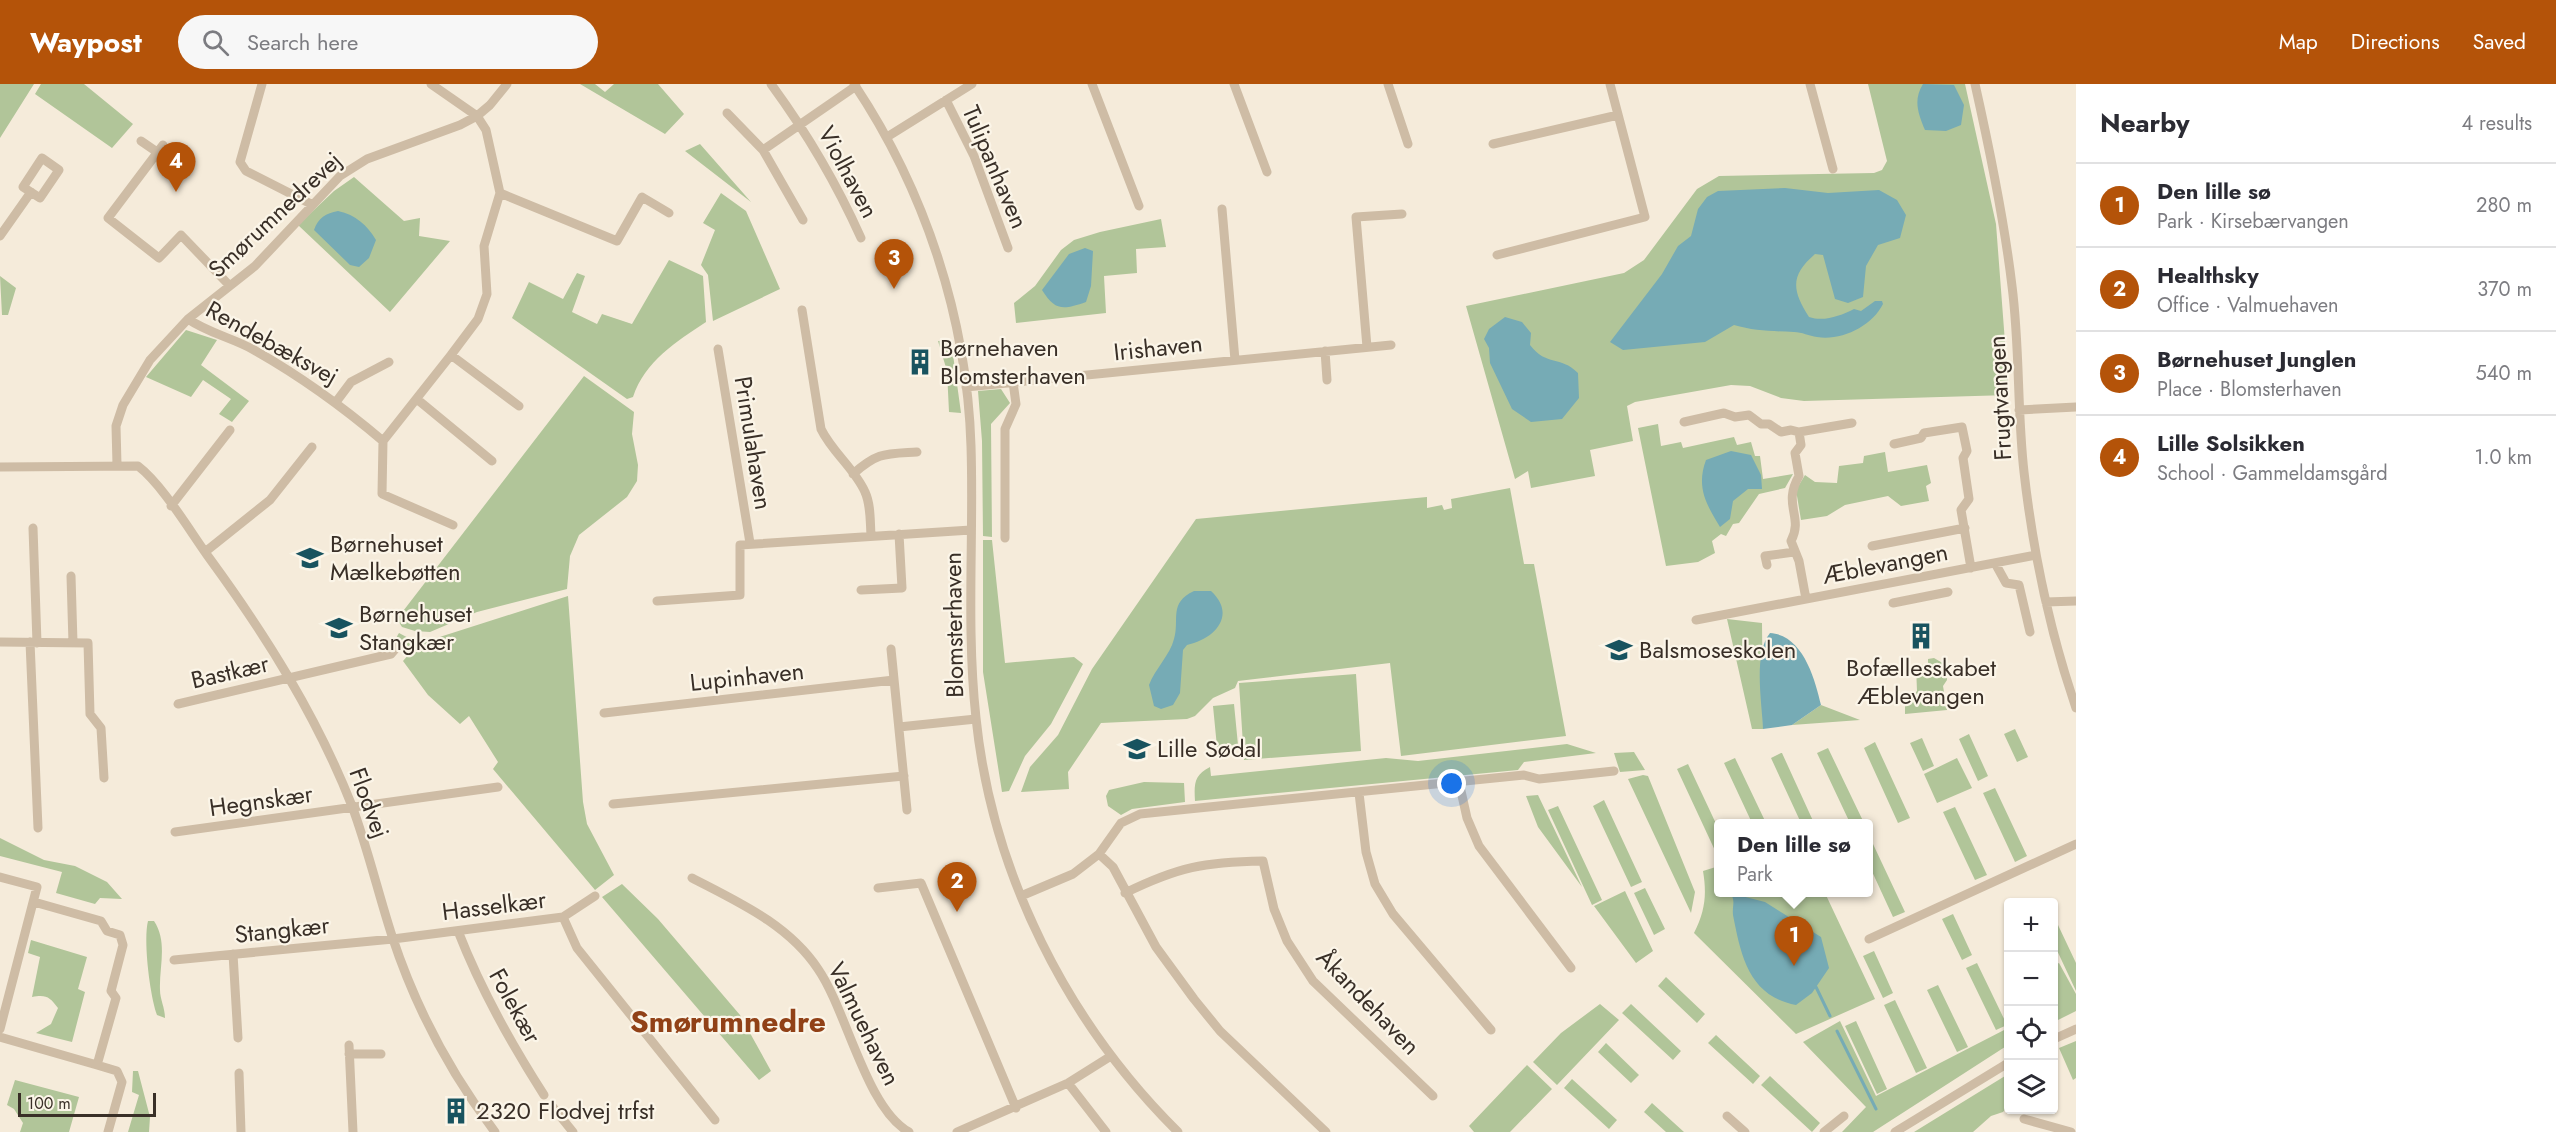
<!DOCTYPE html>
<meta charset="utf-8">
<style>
:root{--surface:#fff;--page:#f7f7f7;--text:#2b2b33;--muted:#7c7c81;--line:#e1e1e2;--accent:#b45309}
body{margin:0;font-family:Jost,sans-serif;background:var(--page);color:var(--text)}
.controls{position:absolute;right:18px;bottom:18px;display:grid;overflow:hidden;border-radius:6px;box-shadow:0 2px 4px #0004}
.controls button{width:54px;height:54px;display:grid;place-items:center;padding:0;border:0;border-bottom:2px solid var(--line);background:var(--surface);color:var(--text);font:30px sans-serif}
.scale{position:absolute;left:18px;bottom:15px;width:138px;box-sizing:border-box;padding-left:6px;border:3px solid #392f27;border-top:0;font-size:16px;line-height:21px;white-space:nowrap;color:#392f27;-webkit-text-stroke:4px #fbf5e8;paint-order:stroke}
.you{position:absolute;left:1452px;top:700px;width:21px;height:21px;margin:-15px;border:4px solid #fff;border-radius:50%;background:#1a73e8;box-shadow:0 0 0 9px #1a73e833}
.badge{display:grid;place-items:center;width:39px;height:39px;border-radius:50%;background:var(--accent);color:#fff;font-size:20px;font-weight:700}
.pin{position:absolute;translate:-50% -50px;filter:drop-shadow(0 2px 3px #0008)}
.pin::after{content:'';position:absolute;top:32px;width:21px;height:18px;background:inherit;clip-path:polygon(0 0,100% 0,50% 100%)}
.popup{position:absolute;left:1714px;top:735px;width:159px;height:78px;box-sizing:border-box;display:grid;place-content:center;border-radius:6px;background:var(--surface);filter:drop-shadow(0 2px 4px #0005);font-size:20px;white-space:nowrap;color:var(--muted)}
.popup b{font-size:22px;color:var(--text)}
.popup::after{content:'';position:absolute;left:50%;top:100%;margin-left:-12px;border:12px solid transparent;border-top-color:var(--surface)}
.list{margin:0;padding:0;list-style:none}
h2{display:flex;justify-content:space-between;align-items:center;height:78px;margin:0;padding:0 24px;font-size:26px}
h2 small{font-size:20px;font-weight:400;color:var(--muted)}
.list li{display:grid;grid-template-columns:39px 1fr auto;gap:18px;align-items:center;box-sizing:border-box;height:84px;padding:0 24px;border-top:2px solid var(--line)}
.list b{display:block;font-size:22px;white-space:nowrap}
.list p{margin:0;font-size:20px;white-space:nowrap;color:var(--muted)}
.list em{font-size:20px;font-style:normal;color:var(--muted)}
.icon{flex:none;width:33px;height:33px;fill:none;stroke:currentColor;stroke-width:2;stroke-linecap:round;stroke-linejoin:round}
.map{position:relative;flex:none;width:2076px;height:1048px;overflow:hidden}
header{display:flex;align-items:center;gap:36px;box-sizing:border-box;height:84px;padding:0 30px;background:var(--accent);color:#fff}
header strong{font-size:28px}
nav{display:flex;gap:33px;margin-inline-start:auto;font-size:21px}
.search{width:420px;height:54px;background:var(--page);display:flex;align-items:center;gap:15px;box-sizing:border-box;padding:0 21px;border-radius:33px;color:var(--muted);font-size:22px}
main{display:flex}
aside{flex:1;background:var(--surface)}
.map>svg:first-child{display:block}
</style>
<header>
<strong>Waypost</strong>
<div class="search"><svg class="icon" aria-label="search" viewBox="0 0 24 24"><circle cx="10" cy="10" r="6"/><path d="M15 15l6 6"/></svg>Search here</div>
<nav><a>Map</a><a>Directions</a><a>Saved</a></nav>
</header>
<main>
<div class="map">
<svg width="2076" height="1048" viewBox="0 0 2076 1048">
<rect width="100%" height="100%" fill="#f5ebda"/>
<path fill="#b1c599" d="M 0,0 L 34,0 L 0,54 Z
M 41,0 L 84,0 L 133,40 L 112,64 L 35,10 Z
M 580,0 L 595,0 L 605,8 L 614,0 L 658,0 L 684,30 L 665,50 Z
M 1868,0 L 1965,0 L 1996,140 L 2009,311 L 1804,317 L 1781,314 L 1750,302 L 1731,301 L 1635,318 L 1627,322 L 1633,357 L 1590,366 L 1595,392 L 1531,404 L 1528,387 L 1515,395 L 1466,222 L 1624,189 L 1644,176 L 1697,105 L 1719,92 L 1874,89 L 1882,86 L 1887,77 Z
M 700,60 L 751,118 L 685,67 Z
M 354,93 L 404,137 L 420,134 L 419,152 L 450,157 L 390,228 L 298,141 L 334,107 Z
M 721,109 L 746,127 L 780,205 L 713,237 L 708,191 L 701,181 L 715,146 L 703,139 Z
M 1161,135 L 1166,163 L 1136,165 L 1137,189 L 1104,192 L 1106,229 L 1016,239 L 1014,219 L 1035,202 L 1061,166 L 1074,156 L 1100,148 Z
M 669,176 L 703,192 L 706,238 C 676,258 645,277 633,313 L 627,315 L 512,234 L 529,198 L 563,215 L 577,189 L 585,192 L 572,228 L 597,240 L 602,230 L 632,240 Z
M 0,192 L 16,204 L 8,231 L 2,231 Z
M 186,246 L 217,256 L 201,281 L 249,317 L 232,338 L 219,330 L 231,315 L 203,296 L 191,313 L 146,293 Z
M 951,256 L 961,329 L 949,328 L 947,287 L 938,257 Z
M 584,292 L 634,328 L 632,350 L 638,381 L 637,397 L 627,413 L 579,451 L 570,472 L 567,505 L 477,528 L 430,548 L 415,547 L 402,543 L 397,535 Z
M 1001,305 L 1010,319 L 991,340 L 992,453 L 983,452 L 982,357 L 978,307 Z
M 1658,340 L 1661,362 L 1681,358 L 1683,364 L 1734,353 L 1737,361 L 1751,358 L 1755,372 L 1760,372 L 1763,395 L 1793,390 L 1785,404 L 1759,410 L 1739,439 L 1733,440 L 1726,452 L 1721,450 L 1712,457 L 1715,469 L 1698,478 L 1666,482 L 1638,344 Z
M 1885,368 L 1888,388 L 1927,381 L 1931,399 L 1926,402 L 1929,417 L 1901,422 L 1888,412 L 1845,421 L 1827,432 L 1801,436 L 1796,406 L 1805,391 L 1815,398 L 1837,399 L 1839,382 L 1863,379 L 1864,372 Z
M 1510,404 L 1524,480 L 1534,480 L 1566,652 L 1401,672 L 1390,579 L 1238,597 L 1235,604 L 1213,614 L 1195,632 L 1187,635 L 1101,639 L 1068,688 L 1069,705 L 1021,708 L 1030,683 L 1058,651 L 1092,585 L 1196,435 L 1427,413 L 1427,424 L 1442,421 L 1444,426 L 1452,424 L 1451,415 Z
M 983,456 L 992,456 L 1005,579 L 1074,573 L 1083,580 L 1051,640 L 1025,672 L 1009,707 L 1002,708 L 983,588 Z
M 568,512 L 583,718 L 587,740 L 614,791 L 595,806 L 493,685 L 498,678 L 469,632 L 460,640 L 428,611 L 403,577 L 410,569 L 396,554 L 399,549 L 414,557 L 424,558 Z
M 1727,535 L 1762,539 L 1763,645 L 1752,645 Z
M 1934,574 L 1946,581 L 1947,596 L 1943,602 L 1947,626 L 1905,630 L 1905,619 L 1917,607 L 1916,582 L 1928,580 L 1928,575 Z
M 1356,590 L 1361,667 L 1244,676 L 1239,599 Z
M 1234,620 L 1238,661 L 1217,663 L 1213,622 Z
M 1821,621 L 1860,636 L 1792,641 Z
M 2015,645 L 2028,673 L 2017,678 L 2004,650 Z
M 1969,650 L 1988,692 L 1978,697 L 1959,655 Z
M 1922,654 L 1934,682 L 1923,687 L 1910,659 Z
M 1875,658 L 1910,734 L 1898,739 L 1864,664 Z
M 1567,660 L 1596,669 L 1524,678 L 1518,686 L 1195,717 C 1194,700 1194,691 1210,683 L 1211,692 L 1386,674 L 1418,677 Z
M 1828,664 L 1864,739 L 1850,739 L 1817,669 Z
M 1634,668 L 1645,686 L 1620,688 L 1614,669 Z
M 1781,669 L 1782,669 L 1814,739 L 1801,739 L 1771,674 Z
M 1735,674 L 1766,739 L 1752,739 L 1724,679 Z
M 1957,674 L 1972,704 L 1937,719 L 1924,690 Z
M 1688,680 L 1719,746 L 1718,773 L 1677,685 Z
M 1643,691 L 1648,692 L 1695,808 L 1691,829 L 1628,695 Z
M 1144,698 L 1184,699 L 1185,718 L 1132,725 L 1121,731 L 1108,722 L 1106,712 L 1109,706 Z
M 1995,704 L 2027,772 L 2015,778 L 1983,709 Z
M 1538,711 L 1582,803 L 1538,743 L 1526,712 Z
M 1604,716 L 1642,798 L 1631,803 L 1593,722 Z
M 1558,722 L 1602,816 L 1592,821 L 1548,726 Z
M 1955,723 L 1987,791 L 1975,796 L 1943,728 Z
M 0,754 L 44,776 L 75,782 L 107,798 L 122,815 L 100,814 L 95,820 L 56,809 L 62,788 L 0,772 Z
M 1873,760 L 1905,828 L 1893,833 L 1869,781 L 1869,761 Z
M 1719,782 L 1719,808 L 1825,809 L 1875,915 L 1796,950 L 1694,849 C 1705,827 1707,811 1703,787 Z
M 622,800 L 658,835 L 740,931 L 771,987 L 759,996 L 602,813 Z
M 1645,804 L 1665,845 L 1654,851 L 1634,809 Z
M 1625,807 L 1653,867 L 1636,879 L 1594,822 Z
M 1953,830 L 1972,871 L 1962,876 L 1942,835 Z
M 148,837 L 154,837 C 168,858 159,883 160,906 C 160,915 165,924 165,934 L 157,931 C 150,912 143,856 148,837 Z
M 2058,841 L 2076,879 L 2076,907 L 2054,860 L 2054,843 Z
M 31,856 L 87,873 L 78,905 L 85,908 L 72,958 L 36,949 L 51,940 L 58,924 C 50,913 46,910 32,913 L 40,873 L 28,869 Z
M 1874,867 L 1893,909 L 1883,914 L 1863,872 Z
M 1977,879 L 2007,941 L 1996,946 L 1966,884 Z
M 2059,879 L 2076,910 L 2076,927 L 2054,938 L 2054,881 Z
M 1666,893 L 1705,930 L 1697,939 L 1658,902 Z
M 1938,901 L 1968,963 L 1957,968 L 1927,906 Z
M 1895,916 L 1927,984 L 1916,989 L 1884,921 Z
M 1600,920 L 1619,936 L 1557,1001 L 1533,978 L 1561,949 Z
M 1631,920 L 1681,967 L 1673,976 L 1622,929 Z
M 1840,937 L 1876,1012 L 2008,944 L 2008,961 L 1873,1048 L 1842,1048 L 1866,1023 L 1803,958 Z
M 1856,937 L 1887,1005 L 1877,1010 L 1845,942 Z
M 1716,951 L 1760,992 L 1753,1000 L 1708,959 Z
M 2076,957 L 2076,994 L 2073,996 L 2059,964 Z
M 1606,959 L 1639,991 L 1631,999 L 1598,968 Z
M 1527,981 L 1552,1005 L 1510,1048 L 1474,1048 L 1469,1042 Z
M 133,987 L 138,987 L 150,1033 L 149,1048 L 128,1048 L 139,1011 L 132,1008 Z
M 1770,992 L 1820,1039 L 1812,1048 L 1761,1001 Z
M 2005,992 L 2008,994 L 2008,1022 L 2003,1028 L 1991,1032 L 1973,1048 L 1914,1048 Z
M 1572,995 L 1617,1036 L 1609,1045 L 1564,1004 Z
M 15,996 L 79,1013 L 69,1048 L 20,1048 L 23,1039 L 14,1025 L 7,1021 Z
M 1652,1019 L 1684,1048 L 1666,1048 L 1644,1028 Z"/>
<path fill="#76abb5" d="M 1923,0 L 1954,1 L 1964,21 L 1961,41 L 1946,47 L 1925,46 C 1918,29 1913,16 1923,0 Z
M 1785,104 L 1828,109 L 1879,106 L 1897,116 L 1906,131 L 1900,154 L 1878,161 L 1866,182 L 1863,213 L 1848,219 L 1835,215 L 1823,171 L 1815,170 C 1791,191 1791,205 1809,233 C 1824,238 1840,232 1854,225 L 1861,227 L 1875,217 L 1882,217 L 1883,220 C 1872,242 1842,257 1817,253 C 1809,252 1802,248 1794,248 C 1773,247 1754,247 1734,241 L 1705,258 L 1623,266 L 1610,258 L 1662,190 L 1678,162 L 1691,152 L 1698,125 L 1707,113 L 1718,107 Z
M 338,127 C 356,131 367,141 376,156 L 369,174 L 359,183 L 350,181 L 314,146 C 318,134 326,129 338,127 Z
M 1085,164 L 1093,167 L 1091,202 L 1086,218 C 1063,226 1055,227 1042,206 L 1069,170 Z
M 1505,233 L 1522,238 L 1531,249 L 1530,261 C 1547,283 1560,271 1578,289 L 1579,314 L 1562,335 L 1531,338 L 1512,325 L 1490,279 L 1489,264 L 1484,255 L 1489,245 Z
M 1731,367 L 1751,371 L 1761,391 L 1762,405 L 1748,405 L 1733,417 L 1730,435 L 1720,443 C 1706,420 1696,403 1706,376 Z
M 1194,507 L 1211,507 C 1237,531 1215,555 1187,561 L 1183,566 L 1180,609 L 1173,621 L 1161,625 L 1154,622 L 1149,601 C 1155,585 1170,571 1174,555 C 1180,536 1168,519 1194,507 Z
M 1770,549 C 1803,551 1815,595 1821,621 L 1792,641 L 1763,645 C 1762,618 1753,570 1770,549 Z
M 1730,809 L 1765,818 L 1821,853 L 1829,884 L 1812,909 L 1796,921 C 1749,912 1741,872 1733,831 C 1732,822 1736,816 1730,809 Z"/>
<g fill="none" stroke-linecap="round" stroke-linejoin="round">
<path stroke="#76abb5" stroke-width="3" d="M 1816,903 L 1830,932
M 1837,947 L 1876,1025"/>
<path stroke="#cebca5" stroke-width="9" d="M 262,0 L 240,78 L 246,87 L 311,120
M 771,0 C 807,49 836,98 861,154
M 854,0 C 925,106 967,234 971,362 C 974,452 966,543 976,634 C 992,789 1067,938 1178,1048
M 1092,0 L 1139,122
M 1234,0 L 1267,88
M 1388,0 L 1408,60
M 1810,0 L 1833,85
M 1975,0 C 1990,67 2004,134 2012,202 C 2020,264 2017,326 2024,388 C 2033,468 2050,548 2076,624
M 946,16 L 974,72 L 1008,164
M 727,29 L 763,66 L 803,136
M 887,53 L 972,0
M 141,57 L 157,68
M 1493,60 L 1618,31
M 163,61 L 108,134 L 159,174 L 181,151 L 229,201
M 763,66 L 856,2
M 42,74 L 59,86 L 40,114 L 23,103 Z
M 500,109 L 617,157 L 642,113 L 669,129
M 1222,125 L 1235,276
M 0,152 L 31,108
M 1497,171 L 1645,133 L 1610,0
M 802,226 L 821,345 C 832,368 855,385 865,408 C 871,421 870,437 871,451
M 188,235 C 208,249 233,254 254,266 C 300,292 343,323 383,357 L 451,271 L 478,235 L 487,210 L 484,162 L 500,109 L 486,46 L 477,32 L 431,0
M 1367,263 L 1356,133 L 1402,130
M 718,265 L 750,459
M 1325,267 L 1327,296
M 451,271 L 519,322
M 966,303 L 1391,261
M 418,316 L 492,377
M 336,318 L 351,298 L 389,278
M 2019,326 L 2076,323
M 1684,338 L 1724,329 L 1735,333 L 1749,331 L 1761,340 L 1769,340 L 1781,348 L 1791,346 L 1799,348 L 1852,339
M 1799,348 L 1801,361 L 1795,369 L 1799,392 C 1782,421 1804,433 1791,457 L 1799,477 L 1806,515
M 383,357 L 382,410 L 453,441
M 1894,360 L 1921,354 L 1924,349 L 1962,343 L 1967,367 L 1963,374 L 1969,415 L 1961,426 L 1971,484
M 117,381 L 116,342 L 123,321 L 150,276 L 188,235 L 255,182 L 340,92 L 367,75 L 460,41 L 477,32 L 490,21 L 507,0
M 0,383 L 138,382 C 163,401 191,449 210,475 C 267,553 317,633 352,722 C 368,765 378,809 392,852 C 415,922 451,990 495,1048
M 853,390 C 878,368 885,370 917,368
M 171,422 L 230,346
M 33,444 L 37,559
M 1005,454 L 1005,345 L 1016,320 L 1013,298
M 1872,462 L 1965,444
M 205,468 L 270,416 L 312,363
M 1995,479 L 2006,499 L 2019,501 L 2030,548
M 1767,481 L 1765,472 L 1794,468
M 71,492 L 73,559
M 861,506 L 902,504 L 899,450
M 657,517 L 740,511 L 740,461 L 971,446
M 2046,518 L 2076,517
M 1893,519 L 1948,508
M 1696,536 L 2036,471
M 0,558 L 88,559 L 90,630 L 101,644 L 104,694
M 30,558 L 38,744
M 891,565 L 907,726
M 178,620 L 391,570 L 397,563
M 604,629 L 894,596
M 899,643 L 976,635
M 1459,698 L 1467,734 L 1479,762 L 1571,884
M 1359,709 L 1366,768 L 1375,800 L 1393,830 L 1491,946
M 613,720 L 904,692
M 175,748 L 498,703
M 1099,770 L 1113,783 L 1156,863 L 1194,915 L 1220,947 L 1326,1048
M 0,793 L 37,803 L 0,945
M 692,794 C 738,818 788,840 818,885 C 847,927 866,1024 909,1048
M 878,804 L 921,799 L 1016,1024
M 1125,809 C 1178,783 1204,778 1263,777 L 1274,825 L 1287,857 L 1313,897 L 1433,1012
M 1021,812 L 1073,790 L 1099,770 L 1121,739 L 1140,730 L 1524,691 L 1539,695 L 1614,687
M 34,818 L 101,837 L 107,847 L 120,851 L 123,861 L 111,907 L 116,914 L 97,981 L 117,987 L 122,998 L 108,1048
M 563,833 L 577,864 L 715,1036
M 458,847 C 481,906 510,958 544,1011
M 1869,855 L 2076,760
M 233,870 L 238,954
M 174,876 L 393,855 L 563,833 L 595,812
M 0,953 L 97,981
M 2054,955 L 2076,945
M 349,961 L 353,1048
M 349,970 L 381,970
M 239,989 L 241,1048
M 1068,999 L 1106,1048
M 552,1022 L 573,1048
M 1727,1032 L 1745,1048
M 2024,1035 L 2071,1048
M 957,1048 L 1068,999 L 1111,972
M 1824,1048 L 1844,1032
M 1895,1048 L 2008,979"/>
</g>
<defs>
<g id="building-bare" transform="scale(2.07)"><path d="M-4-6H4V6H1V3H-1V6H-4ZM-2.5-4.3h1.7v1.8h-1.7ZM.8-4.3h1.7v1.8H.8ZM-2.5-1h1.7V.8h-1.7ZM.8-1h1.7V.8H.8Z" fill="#18535f" stroke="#fbf5e8" stroke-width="2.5" paint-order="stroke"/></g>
<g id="school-bare" transform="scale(2.07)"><path d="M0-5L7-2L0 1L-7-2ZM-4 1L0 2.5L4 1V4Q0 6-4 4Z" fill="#18535f" stroke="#fbf5e8" stroke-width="2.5" paint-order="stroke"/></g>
</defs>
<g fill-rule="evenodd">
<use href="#building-bare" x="920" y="278"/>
<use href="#school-bare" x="310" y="474"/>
<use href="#school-bare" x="339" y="544"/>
<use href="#building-bare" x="1921" y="552"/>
<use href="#school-bare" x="1619" y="566"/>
<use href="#school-bare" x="1137" y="665"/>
<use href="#building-bare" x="456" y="1027"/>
</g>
<g text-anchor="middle" stroke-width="4.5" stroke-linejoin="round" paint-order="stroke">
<g font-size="24" fill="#392f27" stroke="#fbf5e8">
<text transform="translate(995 83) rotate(67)" y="8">Tulipanhaven</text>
<text transform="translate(848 88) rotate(62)" y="8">Violhaven</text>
<text transform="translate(275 131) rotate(-43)" y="8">Smørumnedrevej</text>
<text transform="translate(272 259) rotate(29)" y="8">Rendebæksvej</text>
<text transform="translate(1158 264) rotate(-6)" y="8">Irishaven</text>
<text transform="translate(2000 314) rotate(-93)" y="8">Frugtvangen</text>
<text transform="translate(753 359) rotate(81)" y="8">Primulahaven</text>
<text transform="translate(1885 480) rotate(-11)" y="8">Æblevangen</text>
<text transform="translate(954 541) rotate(-91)" y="8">Blomsterhaven</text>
<text transform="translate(230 588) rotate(-13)" y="8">Bastkær</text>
<text transform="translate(747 593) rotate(-6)" y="8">Lupinhaven</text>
<text transform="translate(261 717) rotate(-8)" y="8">Hegnskær</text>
<text transform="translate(369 719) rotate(70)" y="8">Flodvej</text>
<text transform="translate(494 822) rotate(-7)" y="8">Hasselkær</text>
<text transform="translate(282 846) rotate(-6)" y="8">Stangkær</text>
<text transform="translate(1368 918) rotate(46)" y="8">Åkandehaven</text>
<text transform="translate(515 922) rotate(61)" y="8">Folekær</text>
<text transform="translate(864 940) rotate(64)" y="8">Valmuehaven</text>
</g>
<g font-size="24" fill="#392f27" stroke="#fbf5e8" text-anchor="start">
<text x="940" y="272">Børnehaven<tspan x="940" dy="28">Blomsterhaven</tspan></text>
<text x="330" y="468">Børnehuset<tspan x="330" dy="28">Mælkebøtten</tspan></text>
<text x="359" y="538">Børnehuset<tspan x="359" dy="28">Stangkær</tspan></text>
<text x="1639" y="574">Balsmoseskolen</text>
<text x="1921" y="592" text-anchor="middle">Bofællesskabet<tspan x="1921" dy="28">Æblevangen</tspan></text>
<text x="1157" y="673">Lille Sødal</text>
<text x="476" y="1035">2320 Flodvej trfst</text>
</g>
<g font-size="30" font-weight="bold" fill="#914117" stroke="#fbf5e8">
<text x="728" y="948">Smørumnedre</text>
</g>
</g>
</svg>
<div class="controls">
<button>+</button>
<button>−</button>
<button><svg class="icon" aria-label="locate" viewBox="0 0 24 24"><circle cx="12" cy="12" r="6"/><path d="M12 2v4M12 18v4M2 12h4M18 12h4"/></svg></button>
<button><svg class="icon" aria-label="layers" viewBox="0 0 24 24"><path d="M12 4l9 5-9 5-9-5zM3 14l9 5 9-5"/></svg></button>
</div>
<div class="scale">100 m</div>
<div class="you"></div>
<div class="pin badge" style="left:1794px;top:882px">1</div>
<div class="popup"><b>Den lille sø</b>Park</div>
<div class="pin badge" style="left:957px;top:828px">2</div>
<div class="pin badge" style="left:894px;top:205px">3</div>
<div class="pin badge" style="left:176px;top:108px">4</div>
</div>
<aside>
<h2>Nearby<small>4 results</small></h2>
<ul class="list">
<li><span class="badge">1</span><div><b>Den lille sø</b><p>Park · Kirsebærvangen</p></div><em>280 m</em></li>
<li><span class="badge">2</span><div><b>Healthsky</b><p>Office · Valmuehaven</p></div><em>370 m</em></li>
<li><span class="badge">3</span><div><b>Børnehuset Junglen</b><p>Place · Blomsterhaven</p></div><em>540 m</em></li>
<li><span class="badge">4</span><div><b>Lille Solsikken</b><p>School · Gammeldamsgård</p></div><em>1.0 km</em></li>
</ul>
</aside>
</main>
